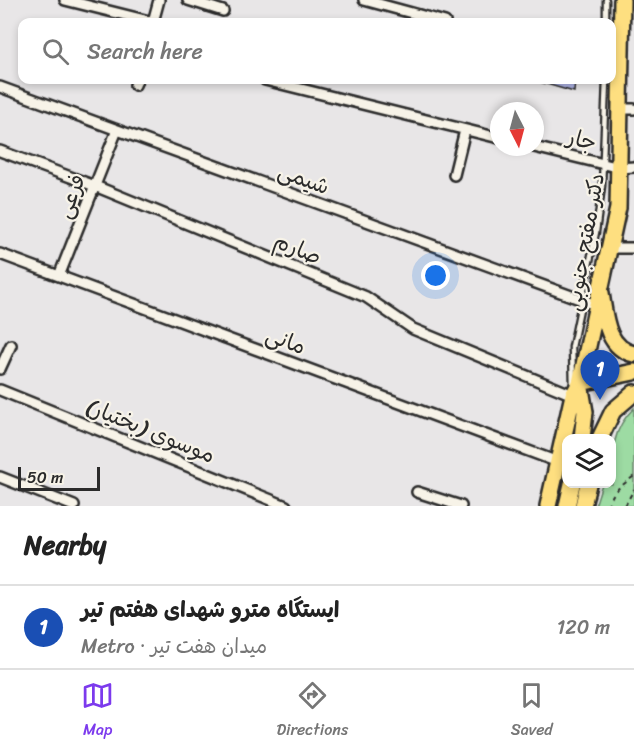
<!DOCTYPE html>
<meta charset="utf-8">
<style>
:root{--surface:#fff;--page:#f2f2f2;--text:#222;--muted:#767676;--line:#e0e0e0;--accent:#7c3aed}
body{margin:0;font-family:Sriracha,"Playpen Sans Arabic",sans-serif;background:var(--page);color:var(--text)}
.controls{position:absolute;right:18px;bottom:18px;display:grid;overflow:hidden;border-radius:12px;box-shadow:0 3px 9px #0003}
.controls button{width:54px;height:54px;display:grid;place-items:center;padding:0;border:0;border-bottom:2px solid var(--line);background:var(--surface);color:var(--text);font:30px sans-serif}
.compass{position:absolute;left:490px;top:102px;width:54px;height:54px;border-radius:50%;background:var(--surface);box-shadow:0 3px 9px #0003;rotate:174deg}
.scale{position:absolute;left:18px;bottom:15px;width:82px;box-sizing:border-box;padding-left:6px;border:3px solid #2b2b2b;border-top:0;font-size:16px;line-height:21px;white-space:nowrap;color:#2b2b2b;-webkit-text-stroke:4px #f7f3e8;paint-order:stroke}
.you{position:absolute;left:436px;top:276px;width:21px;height:21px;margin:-15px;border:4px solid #fff;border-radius:50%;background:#1a73e8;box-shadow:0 0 0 9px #1a73e833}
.badge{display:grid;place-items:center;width:39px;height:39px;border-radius:50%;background:var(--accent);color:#fff;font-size:20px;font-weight:700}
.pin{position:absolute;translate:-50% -50px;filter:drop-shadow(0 2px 3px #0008)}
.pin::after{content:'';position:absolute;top:32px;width:21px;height:18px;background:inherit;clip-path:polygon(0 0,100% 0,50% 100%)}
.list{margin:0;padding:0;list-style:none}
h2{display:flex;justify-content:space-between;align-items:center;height:78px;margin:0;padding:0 24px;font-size:26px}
h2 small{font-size:20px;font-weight:400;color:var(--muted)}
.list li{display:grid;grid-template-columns:39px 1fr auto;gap:18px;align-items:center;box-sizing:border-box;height:84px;padding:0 24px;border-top:2px solid var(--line)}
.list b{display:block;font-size:22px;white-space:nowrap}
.list p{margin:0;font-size:20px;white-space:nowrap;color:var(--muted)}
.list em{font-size:20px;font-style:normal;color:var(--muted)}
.icon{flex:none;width:33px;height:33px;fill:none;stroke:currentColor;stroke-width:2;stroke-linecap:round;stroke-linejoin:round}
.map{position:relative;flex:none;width:634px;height:506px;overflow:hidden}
.search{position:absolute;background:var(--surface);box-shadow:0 3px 9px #0003;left:18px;right:18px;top:18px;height:66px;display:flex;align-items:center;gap:15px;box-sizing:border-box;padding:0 21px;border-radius:12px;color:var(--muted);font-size:22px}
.sheet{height:162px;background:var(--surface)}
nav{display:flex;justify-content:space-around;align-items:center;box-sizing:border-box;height:84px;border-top:2px solid var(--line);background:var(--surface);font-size:16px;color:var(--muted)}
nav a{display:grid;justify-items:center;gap:3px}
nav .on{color:var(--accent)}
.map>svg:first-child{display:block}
</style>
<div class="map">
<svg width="634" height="506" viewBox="0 0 634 506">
<rect width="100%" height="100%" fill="#e8e6e7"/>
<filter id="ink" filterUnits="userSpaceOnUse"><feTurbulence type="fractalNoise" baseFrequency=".0167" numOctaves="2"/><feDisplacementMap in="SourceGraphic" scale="12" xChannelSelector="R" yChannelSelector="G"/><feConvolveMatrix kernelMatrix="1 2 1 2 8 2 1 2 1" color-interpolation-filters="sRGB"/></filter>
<g filter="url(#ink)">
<path fill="#9ddba3" stroke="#648367" stroke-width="1.5" d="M 634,408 L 634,506 L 595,506 L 602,484 L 612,484 C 612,454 611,430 634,408 Z"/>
<path fill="#aeb3e4" stroke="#2b2b2b" stroke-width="1.5" d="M 536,80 L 575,80 L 574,92 L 536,81 Z"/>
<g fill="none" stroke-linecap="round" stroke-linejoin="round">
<g stroke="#2b2b2b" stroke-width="9">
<path id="lane" d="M 606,0 L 606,22
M 573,386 L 572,347 L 596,232 L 602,186 L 606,80"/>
</g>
<g stroke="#2b2b2b" stroke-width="14">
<path id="street" d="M 65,0 L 153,22 L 159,0
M 188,0 L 223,11
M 364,0 L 445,22
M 265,80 L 499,138
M 135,85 L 137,80
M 0,87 L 596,305
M 621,109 L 634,109
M 534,147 L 620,168 L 634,167
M 0,151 L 95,186 L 366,297 L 413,329 L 573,395
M 454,175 L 465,130
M 610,248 L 634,248
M 0,254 L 558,462
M 59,276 L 117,130
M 0,369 L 11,345
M 0,390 L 286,506
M 0,477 L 74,506
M 417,492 L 461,506"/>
</g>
<g stroke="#2b2b2b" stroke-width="20">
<path id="primary" d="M 601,293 C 605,316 606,348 634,354
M 580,383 L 634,372
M 582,438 L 585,412 L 580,383 L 618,208 L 622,0
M 600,438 L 613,411 L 634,393
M 548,506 L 573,395 L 580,383
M 567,506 L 572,484
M 583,506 L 588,484"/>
</g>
<path stroke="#2b2b2b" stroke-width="2" stroke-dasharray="4.5 4.5" stroke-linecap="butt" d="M 607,506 L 615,491 L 634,476
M 625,506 L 634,489"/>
<use href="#lane" stroke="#f7f3e8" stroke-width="4.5"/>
<use href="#street" stroke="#f7f3e8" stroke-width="9"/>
<use href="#primary" stroke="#fedf80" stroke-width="15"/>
</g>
</g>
<g text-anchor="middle" stroke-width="4.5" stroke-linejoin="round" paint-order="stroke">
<g font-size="22" fill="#2b2b2b" stroke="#f7f3e8">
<text transform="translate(582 139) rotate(14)" y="8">جار</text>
<text transform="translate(304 178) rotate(20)" y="8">شیمی</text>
<text transform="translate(70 196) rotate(-69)" y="8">فرعی</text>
<text transform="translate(584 242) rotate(-80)" y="8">دکتر مفتح جنوبی</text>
<text transform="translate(298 248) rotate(22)" y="8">صارم</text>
<text transform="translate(286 340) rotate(20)" y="8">مانی</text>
<text transform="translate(151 430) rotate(22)" y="8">موسوی (بختیار)</text>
</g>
</g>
</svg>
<div class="controls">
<button><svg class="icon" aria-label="layers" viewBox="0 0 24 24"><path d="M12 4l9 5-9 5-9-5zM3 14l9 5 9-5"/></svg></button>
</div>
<svg class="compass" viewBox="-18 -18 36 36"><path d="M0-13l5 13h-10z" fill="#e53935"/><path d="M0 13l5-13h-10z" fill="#767676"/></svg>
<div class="scale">50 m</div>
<div class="you"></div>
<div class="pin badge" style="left:600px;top:400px;background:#1a4fb4">1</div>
<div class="search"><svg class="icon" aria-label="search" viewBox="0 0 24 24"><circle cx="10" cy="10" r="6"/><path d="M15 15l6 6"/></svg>Search here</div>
</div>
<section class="sheet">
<h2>Nearby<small></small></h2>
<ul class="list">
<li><span class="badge" style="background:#1a4fb4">1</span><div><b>ایستگاه مترو شهدای هفتم تیر</b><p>Metro · میدان هفت تیر</p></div><em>120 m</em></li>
</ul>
</section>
<nav>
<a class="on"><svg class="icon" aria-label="map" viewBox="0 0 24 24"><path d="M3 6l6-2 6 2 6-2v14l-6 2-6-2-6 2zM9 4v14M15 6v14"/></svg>Map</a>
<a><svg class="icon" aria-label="directions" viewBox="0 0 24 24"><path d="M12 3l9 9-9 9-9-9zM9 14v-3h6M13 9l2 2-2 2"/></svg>Directions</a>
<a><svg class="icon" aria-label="saved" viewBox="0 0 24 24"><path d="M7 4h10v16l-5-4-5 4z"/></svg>Saved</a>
</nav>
